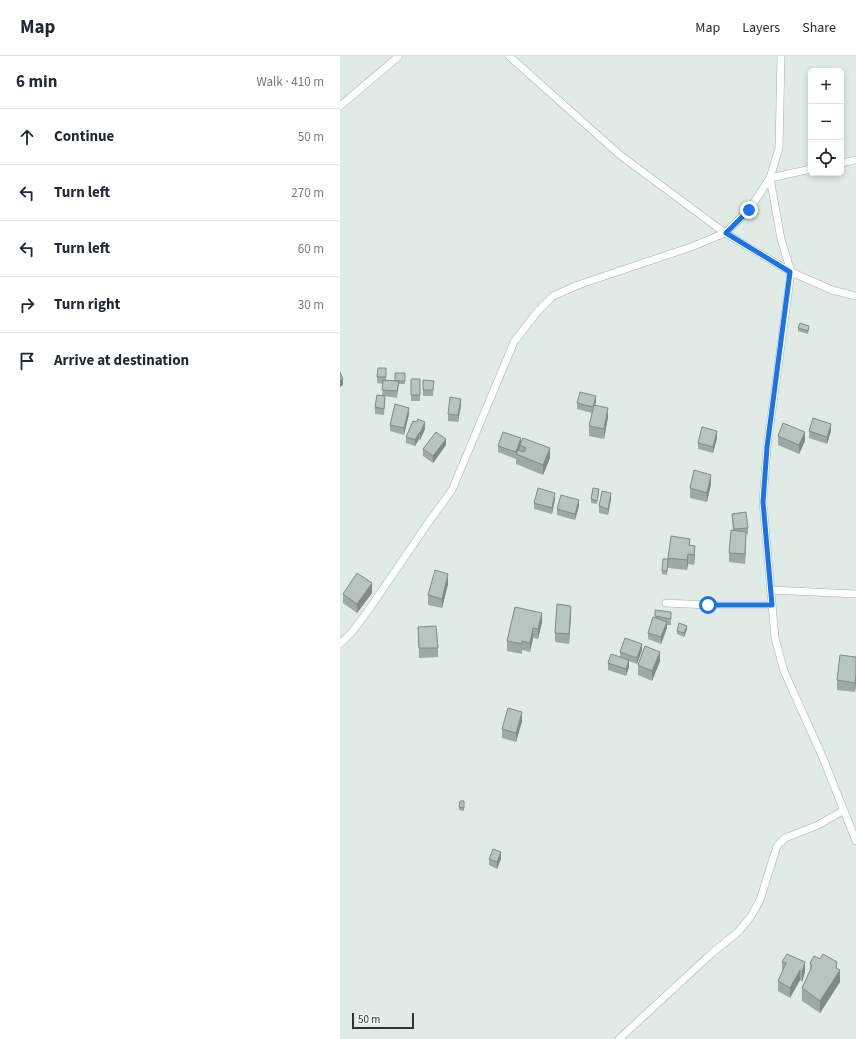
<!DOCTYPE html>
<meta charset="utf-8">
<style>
:root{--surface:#fff;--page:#f2f2f3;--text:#1f2937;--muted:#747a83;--line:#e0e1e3}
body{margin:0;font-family:"Source Sans 3",sans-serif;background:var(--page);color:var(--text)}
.controls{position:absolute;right:12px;top:12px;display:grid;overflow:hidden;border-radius:6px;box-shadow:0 2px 6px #0003}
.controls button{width:36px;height:36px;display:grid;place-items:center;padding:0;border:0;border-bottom:1px solid var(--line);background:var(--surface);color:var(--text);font:20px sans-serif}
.scale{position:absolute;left:12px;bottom:10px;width:62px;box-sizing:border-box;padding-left:4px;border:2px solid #233a33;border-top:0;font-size:11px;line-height:14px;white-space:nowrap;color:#233a33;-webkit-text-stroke:3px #f1f7f4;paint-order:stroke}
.stop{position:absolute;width:12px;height:12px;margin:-9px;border:3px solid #1a73e8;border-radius:50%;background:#fff}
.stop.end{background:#1a73e8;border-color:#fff;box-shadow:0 1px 4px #0008}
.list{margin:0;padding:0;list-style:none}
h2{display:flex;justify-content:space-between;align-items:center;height:52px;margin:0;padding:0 16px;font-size:17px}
h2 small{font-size:13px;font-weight:400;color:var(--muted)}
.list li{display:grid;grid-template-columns:26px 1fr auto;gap:12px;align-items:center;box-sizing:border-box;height:56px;padding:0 16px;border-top:1px solid var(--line)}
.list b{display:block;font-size:15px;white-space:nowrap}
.list em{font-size:13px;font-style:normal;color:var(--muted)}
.icon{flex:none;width:22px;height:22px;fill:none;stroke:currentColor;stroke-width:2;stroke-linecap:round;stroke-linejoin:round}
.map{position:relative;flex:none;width:516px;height:983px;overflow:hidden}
header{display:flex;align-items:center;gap:24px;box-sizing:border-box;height:56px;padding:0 20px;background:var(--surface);border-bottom:1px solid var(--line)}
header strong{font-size:19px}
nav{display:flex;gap:22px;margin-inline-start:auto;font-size:14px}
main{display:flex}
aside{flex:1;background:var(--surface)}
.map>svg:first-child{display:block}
</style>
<header>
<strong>Map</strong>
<nav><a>Map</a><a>Layers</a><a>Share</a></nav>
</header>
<main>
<aside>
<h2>6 min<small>Walk · 410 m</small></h2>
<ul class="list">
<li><svg class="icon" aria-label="ahead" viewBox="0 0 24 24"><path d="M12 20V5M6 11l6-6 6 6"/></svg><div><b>Continue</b></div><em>50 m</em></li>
<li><svg class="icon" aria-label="left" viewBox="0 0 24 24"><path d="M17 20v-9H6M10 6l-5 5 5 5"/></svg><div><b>Turn left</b></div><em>270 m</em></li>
<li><svg class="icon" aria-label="left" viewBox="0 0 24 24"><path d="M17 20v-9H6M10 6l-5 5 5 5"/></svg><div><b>Turn left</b></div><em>60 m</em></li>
<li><svg class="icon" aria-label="right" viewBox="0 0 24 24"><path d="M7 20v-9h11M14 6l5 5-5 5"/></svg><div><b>Turn right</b></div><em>30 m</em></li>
<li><svg class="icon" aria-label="arrive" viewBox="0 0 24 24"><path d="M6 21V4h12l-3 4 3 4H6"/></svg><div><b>Arrive at destination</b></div></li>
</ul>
</aside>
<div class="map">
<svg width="516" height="983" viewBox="0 0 516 983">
<rect width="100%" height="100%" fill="#e1ebe6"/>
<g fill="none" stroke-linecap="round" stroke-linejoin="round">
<g stroke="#a4b2ad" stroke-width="8">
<path id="street" d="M 169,0 L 280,99 L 385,177 L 451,216 L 492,234 L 516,240
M 0,50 L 59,0
M 501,107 L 516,104
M 430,122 L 441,183 L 451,216 L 427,391 L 423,446 L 435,582 L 444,615 L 483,702 L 516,785
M 430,122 L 471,113
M 430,534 L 516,538
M 326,547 L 368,549 L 432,549
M 0,588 L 13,575 L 32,549 L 88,467 L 112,434 L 174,286 L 197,256 L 213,240 L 238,229 L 351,191 L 385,177 L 409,154 L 430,122 L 439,92 L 441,0
M 279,983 L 371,898 L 399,875 L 411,860 L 420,844 L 437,790 L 445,782 L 478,769 L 504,754"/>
</g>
<use href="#street" stroke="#fff" stroke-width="7"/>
</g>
<path fill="#9da9a4" d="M 458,272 L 469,273 L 468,278 L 458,275 Z
M 46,312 L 46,324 L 55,325 L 65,317 L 65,328 L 59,328 L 57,342 L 45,340 L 45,346 L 44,359 L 35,358 L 35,351 L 42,340 L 43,328 L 37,327 L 37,321 Z
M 71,323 L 80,323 L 80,345 L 71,345 Z
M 83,324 L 94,325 L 93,340 L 83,340 Z
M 256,346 L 255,349 L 268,361 L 264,383 L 249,380 L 249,370 L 252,357 L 237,353 L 237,347 Z
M 121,349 L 118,366 L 108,365 L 108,358 Z
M 69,358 L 64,379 L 50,375 L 50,369 Z
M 85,373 L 80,384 L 79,383 L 75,390 L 66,387 L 66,381 Z
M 469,375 L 491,375 L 487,388 L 469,382 Z
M 438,380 L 465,385 L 459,398 L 438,389 Z
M 377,382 L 373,397 L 358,393 L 358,387 Z
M 181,386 L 210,402 L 203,419 L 176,408 L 176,402 L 176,403 L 158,396 L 158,390 Z
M 106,389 L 93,407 L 83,400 L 83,393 Z
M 371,428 L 367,446 L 350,442 L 350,432 Z
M 259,436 L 257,448 L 251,447 L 251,443 Z
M 215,443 L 212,458 L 194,453 L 194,447 Z
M 271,443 L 268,459 L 259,457 L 259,450 Z
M 239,450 L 235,464 L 217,459 L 217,453 Z
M 392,458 L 408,472 L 408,478 L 406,478 L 405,508 L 389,506 L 389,497 L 393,474 L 392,464 Z
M 350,489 L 355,499 L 354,509 L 348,508 L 347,514 L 328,512 L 328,502 Z
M 323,503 L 328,503 L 327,519 L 322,518 Z
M 108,528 L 102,552 L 88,549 L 88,539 Z
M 32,537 L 17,557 L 3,547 L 3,538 Z
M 315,554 L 331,563 L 331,569 L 327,569 L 327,572 L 321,588 L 308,583 L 308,577 L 315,562 Z
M 231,559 L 229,588 L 215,586 L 215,577 Z
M 202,566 L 198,583 L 193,582 L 190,596 L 182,594 L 182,598 L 167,595 L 167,585 Z
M 78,571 L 98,592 L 98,601 L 79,602 Z
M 347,573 L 344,581 L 337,578 L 337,575 Z
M 302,594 L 297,608 L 289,605 L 289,611 L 286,620 L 268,614 L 268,607 L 280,601 L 280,596 Z
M 516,601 L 516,627 L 515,636 L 497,634 L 497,624 Z
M 320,605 L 312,625 L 298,619 L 298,609 Z
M 182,665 L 176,686 L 162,682 L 162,673 Z
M 124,748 L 124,755 L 119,754 L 119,751 Z
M 149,803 L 161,803 L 157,813 L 149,809 Z
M 442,906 L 465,916 L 462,926 L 460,924 L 450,942 L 438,935 L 438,925 L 442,916 Z
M 470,907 L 497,912 L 500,926 L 480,957 L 462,945 L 462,932 L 470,915 Z"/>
<path fill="#808a86" d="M 3,323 L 3,329 L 0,331 L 0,324 Z
M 256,340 L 256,346 L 253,357 L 253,351 Z
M 121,343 L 121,349 L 118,366 L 118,359 Z
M 69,352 L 69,358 L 64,379 L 64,372 Z
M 268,352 L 268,361 L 264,383 L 264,373 Z
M 85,366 L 85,373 L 80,384 L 80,377 Z
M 491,368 L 491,375 L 487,388 L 487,381 Z
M 377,375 L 377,382 L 373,397 L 373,391 Z
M 465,376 L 465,385 L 459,398 L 459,389 Z
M 79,377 L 79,383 L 75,390 L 75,384 Z
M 181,382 L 181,389 L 180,389 L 180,392 L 177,399 L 176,398 L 176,403 L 176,396 Z
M 106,383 L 106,389 L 93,407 L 93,400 Z
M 210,392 L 210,402 L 203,419 L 203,409 Z
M 371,419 L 371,428 L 367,446 L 367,437 Z
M 215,437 L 215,443 L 212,458 L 212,452 Z
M 271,437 L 271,443 L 268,459 L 268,453 Z
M 239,444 L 239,450 L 235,464 L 235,458 Z
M 406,476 L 406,485 L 405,508 L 405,498 Z
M 355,490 L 355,499 L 354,509 L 354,499 Z
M 348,498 L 348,508 L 347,514 L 347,504 Z
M 108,518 L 108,528 L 102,552 L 102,543 Z
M 32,527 L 32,537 L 17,557 L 17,548 Z
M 231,550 L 231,559 L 229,588 L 229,578 Z
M 202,557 L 202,566 L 198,583 L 198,573 Z
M 327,566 L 327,572 L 321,588 L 321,581 Z
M 347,570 L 347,573 L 344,581 L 344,577 Z
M 193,572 L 193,582 L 190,596 L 190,587 Z
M 302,588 L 302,594 L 297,608 L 297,602 Z
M 320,596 L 320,605 L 312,625 L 312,615 Z
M 289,604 L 289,611 L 286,620 L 286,613 Z
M 516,618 L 516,627 L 515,636 L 515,627 Z
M 182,656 L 182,665 L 176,686 L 176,677 Z
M 161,796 L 161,803 L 157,813 L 157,806 Z
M 465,906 L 465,916 L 462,926 L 462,916 Z
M 497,906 L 497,918 L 500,914 L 500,926 L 480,957 L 480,945 L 496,912 Z
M 460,914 L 460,924 L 450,942 L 450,932 Z"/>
<path fill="#b7c5bf" stroke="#808a86" d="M 460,267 L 469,270 L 468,275 L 458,272 Z
M 38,312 L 46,312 L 46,321 L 37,321 Z
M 0,316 L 3,323 L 0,324 Z
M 55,317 L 65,317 L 65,325 L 55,325 Z
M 71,323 L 80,323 L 80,339 L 71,339 Z
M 43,324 L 59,325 L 57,335 L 42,334 Z
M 83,324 L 94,325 L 93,334 L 83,334 Z
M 240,336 L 256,340 L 253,351 L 237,347 Z
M 37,339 L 45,340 L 44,353 L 35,351 Z
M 110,341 L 121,343 L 118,359 L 108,358 Z
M 55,348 L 69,352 L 64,372 L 50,369 Z
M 254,349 L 268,352 L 264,373 L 249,370 Z
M 473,362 L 491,368 L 487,381 L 469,375 Z
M 78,363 L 85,366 L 80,377 L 79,377 L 75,384 L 66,381 L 73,365 L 77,366 Z
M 443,367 L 465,376 L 459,389 L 438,380 Z
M 362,371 L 377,375 L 373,391 L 358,387 Z
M 96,376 L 106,383 L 93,400 L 83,393 Z
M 163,376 L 181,382 L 176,396 L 158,390 Z
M 183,382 L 210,392 L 203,409 L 176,398 L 178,394 L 184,396 L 186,392 L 180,389 Z
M 354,414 L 371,419 L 367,437 L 350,432 Z
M 198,432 L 215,437 L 212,452 L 194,447 Z
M 253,432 L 259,433 L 257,445 L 251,443 Z
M 262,435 L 271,437 L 268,453 L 259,450 Z
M 221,439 L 239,444 L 235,458 L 217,453 Z
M 406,456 L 408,472 L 394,473 L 392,458 Z
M 391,474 L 406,476 L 405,498 L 389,497 Z
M 331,480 L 350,483 L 349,489 L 355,490 L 354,499 L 348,498 L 347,504 L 328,502 Z
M 323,503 L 328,503 L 327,515 L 322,515 Z
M 95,514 L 108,518 L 102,543 L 88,539 Z
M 17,517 L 32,527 L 17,548 L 3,538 Z
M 217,548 L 231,550 L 229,578 L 215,577 Z
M 175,551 L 202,557 L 198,573 L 193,572 L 190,587 L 182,585 L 182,588 L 167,585 Z
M 315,554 L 331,556 L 331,563 L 315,560 Z
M 313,561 L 327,566 L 321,581 L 308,577 Z
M 339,567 L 347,570 L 344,577 L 337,575 Z
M 96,570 L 98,592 L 79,592 L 78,571 Z
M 285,582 L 302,588 L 297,602 L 280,596 Z
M 305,590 L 320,596 L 312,615 L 298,609 Z
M 271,598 L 289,604 L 286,613 L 268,607 Z
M 500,599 L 516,601 L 516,618 L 515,627 L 497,624 Z
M 168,652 L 182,656 L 176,677 L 162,673 Z
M 120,745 L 124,745 L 124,752 L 119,751 Z
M 153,793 L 161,796 L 157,806 L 149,803 Z
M 447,898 L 465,906 L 462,916 L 460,914 L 450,932 L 438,925 L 446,907 L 442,906 Z
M 483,898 L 497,906 L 496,912 L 500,914 L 480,945 L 462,932 L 472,910 L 470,907 L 474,900 L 480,903 Z"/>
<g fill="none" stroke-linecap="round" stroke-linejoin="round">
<path stroke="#1a73e8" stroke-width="5" d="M 368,549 L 432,549 L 423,446 L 427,391 L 450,216 L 386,177 L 409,154"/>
</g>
</svg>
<div class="controls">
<button>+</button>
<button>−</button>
<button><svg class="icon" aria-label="locate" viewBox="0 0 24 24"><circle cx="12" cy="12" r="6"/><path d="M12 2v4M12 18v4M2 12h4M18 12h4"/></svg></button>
</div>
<div class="scale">50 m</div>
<div class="stop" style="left:368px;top:549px"></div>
<div class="stop end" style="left:409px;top:154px"></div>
</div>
</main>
